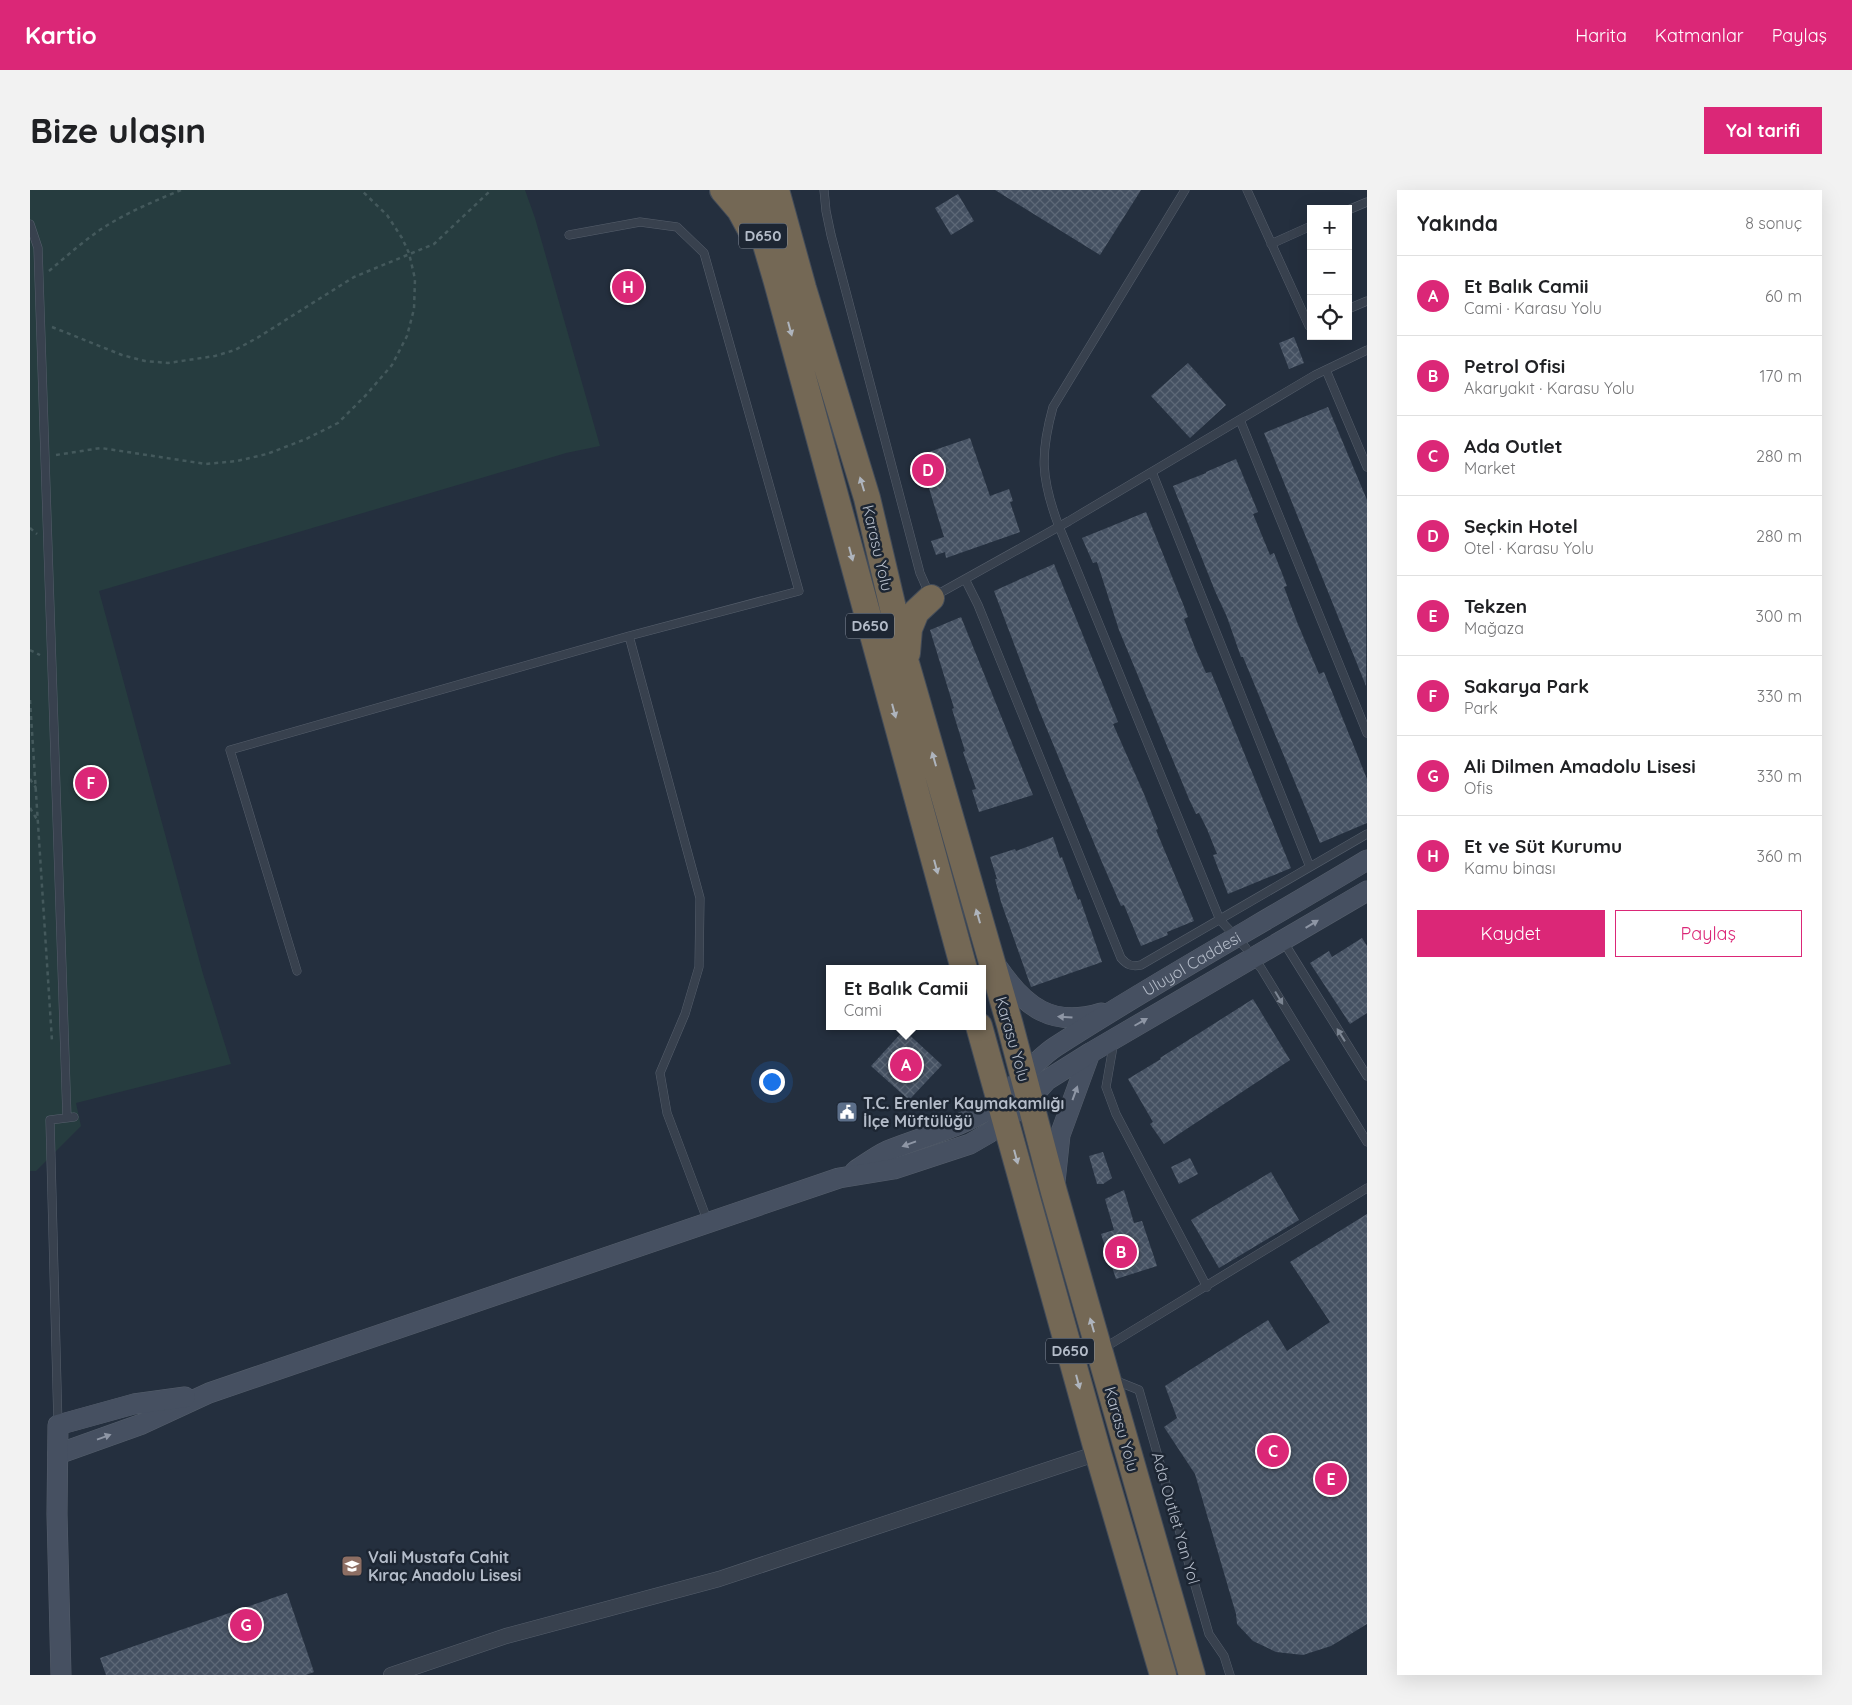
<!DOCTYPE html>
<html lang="tr">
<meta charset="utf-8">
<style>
:root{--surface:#fff;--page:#f2f2f2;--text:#202124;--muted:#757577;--line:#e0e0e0;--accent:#db2777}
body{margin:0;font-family:Quicksand,sans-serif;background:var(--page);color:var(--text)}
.controls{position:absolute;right:15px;top:15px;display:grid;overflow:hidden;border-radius:0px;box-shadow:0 5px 20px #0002}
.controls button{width:45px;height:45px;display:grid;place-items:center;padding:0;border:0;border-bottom:1px solid var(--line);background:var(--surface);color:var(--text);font:25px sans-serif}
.you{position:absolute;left:741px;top:891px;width:18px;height:18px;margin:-12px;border:4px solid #fff;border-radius:50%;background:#1a73e8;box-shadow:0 0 0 8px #1a73e833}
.badge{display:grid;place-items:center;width:32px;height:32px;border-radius:50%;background:var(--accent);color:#fff;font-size:16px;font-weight:700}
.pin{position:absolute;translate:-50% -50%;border:2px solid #fff;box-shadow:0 1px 5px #0006}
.popup{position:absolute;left:796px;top:775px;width:160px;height:65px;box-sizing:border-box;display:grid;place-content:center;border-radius:0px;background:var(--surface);filter:drop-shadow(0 1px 4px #0005);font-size:16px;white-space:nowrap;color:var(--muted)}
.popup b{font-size:19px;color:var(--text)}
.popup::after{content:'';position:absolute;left:50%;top:100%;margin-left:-10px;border:10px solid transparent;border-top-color:var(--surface)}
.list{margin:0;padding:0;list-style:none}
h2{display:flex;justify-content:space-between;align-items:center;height:65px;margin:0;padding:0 20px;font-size:21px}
h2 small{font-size:16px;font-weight:400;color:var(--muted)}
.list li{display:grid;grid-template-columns:32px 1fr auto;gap:15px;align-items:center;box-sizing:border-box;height:80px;padding:0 20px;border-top:1px solid var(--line)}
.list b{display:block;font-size:19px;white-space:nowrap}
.list p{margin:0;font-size:16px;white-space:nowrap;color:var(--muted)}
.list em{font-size:16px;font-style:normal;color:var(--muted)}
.actions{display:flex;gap:10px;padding:15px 20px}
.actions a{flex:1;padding:11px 0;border:1px solid var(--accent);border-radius:0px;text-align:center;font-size:18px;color:var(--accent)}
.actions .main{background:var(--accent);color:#fff}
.icon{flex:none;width:28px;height:28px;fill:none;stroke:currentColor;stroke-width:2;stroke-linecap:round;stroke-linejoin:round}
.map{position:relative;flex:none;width:1337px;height:1485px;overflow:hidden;border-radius:0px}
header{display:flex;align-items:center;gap:30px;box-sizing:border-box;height:70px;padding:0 25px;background:var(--accent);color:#fff}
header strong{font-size:24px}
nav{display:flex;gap:28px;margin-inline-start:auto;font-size:18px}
.intro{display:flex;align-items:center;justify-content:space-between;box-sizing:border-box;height:120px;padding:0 30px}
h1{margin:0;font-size:35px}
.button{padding:12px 22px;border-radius:0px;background:var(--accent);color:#fff;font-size:18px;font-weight:700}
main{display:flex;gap:30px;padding:0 30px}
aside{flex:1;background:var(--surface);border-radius:0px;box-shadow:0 5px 20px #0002}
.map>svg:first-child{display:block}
</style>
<header>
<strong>Kartio</strong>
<nav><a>Harita</a><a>Katmanlar</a><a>Paylaş</a></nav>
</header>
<div class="intro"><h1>Bize ulaşın</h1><a class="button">Yol tarifi</a></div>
<main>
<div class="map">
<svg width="1337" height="1485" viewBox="0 0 1337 1485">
<defs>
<pattern id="building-cross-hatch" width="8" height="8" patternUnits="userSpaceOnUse" patternTransform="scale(1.25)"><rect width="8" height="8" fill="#455162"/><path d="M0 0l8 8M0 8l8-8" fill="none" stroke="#5d6877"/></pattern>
</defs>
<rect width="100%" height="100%" fill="#242f3e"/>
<path fill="#263c3f" d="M 0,0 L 495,0 L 505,28 L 570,256 L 536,263 L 69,401 L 173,784 L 201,874 L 46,913 L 51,936 L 6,981 L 0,981 Z"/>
<path fill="url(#building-cross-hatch)" d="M 965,0 L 1111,0 L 1070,65 Z
M 928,4 L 944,31 L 921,45 L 905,18 Z
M 1264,147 L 1274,173 L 1259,179 L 1249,153 Z
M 1158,173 L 1196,215 L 1160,248 L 1121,206 Z
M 1298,217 L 1337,310 L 1336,496 L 1234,243 Z
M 940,248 L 960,306 L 979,299 L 983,311 L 980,312 L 990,342 L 916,368 L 915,362 L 906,365 L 901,351 L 914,347 L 898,295 L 891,297 L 886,283 L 895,280 L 890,265 Z
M 1206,269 L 1228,322 L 1223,324 L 1240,365 L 1244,363 L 1257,396 L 1254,397 L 1267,432 L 1289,484 L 1294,482 L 1337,589 L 1337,633 L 1290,653 L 1218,479 L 1213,467 L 1211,467 L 1197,427 L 1185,401 L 1143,296 L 1176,283 L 1176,282 Z
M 1116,322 L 1153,414 L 1158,427 L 1154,429 L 1165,458 L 1176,483 L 1181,482 L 1186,494 L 1261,678 L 1198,704 L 1183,665 L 1187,664 L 1177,639 L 1169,623 L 1166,624 L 1159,609 L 1089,440 L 1067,372 L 1063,373 L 1052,348 Z
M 1024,374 L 1088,532 L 1083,534 L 1114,604 L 1128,639 L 1126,640 L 1164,731 L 1137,742 L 1138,745 L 1111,756 L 1094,715 L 1091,716 L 1071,670 L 1009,520 L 964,401 Z
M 931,427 L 1003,605 L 949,622 L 942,600 L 946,599 L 933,562 L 935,561 L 922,519 L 924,518 L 900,440 Z
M 1023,647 L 1030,668 L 1032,667 L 1048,710 L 1050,709 L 1072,772 L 1001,797 L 971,712 L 965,689 L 967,689 L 960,667 L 985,659 L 986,661 Z
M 1332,748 L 1337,756 L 1337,823 L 1320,834 L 1280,773 L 1299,761 L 1302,767 Z
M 1223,809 L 1260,870 L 1134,954 L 1120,934 L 1123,932 L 1098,889 L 1131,869 L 1130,868 Z
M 874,840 L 912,875 L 879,910 L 841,876 Z
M 1073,962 L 1082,988 L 1073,994 L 1067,994 L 1059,966 Z
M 1160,968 L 1168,984 L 1149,994 L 1141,977 Z
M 1241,982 L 1269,1030 L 1189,1078 L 1161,1030 Z
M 1094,1000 L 1104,1033 L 1112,1031 L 1127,1076 L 1086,1089 L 1071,1044 L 1084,1040 L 1075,1009 Z
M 1337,1024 L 1337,1434 L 1301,1456 L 1273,1465 L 1246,1462 L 1223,1451 L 1207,1434 L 1206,1424 L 1165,1284 L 1134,1237 L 1147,1228 L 1135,1196 L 1238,1130 L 1257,1161 L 1300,1132 L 1260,1072 Z
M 257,1403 L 284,1482 L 276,1485 L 76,1485 L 70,1468 Z"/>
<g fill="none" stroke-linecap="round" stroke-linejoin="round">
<g stroke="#565f6c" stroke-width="9">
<path id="lane" d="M 794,0 L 796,21 L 801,45 L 890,383 L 901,408 L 1039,331 L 1285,185 L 1337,160
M 1155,0 L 1023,217 C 1010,264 1011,288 1028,334 L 1190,730 L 1216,758
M 1217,0 L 1279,136 L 1281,135
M 1318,20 L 1337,12
M 0,34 L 8,58 L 37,928
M 539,45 L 610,32 L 647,37 L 674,63 L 769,401 L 599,446 L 670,708 L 669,777 L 655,824 L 630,883 L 637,923 L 678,1032
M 1241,54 L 1281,36
M 1318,119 L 1337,111
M 1296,180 L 1337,277
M 1210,230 L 1337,543
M 1122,282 L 1280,677
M 935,389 L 948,415 L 1091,768 C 1097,775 1102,777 1111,775 L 1337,644
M 1253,751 L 1337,886
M 1223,769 L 1231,778 L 1337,952
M 267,781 L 200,560 L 599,446
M 1084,851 L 1076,897 L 1086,924 L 1177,1097
M 1074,1158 L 1337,998
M 1084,1190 L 1109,1200 L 1179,1444 L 1194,1466 L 1200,1485
M 28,1235 L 20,930 L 44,927"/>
</g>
<g stroke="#565f6c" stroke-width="16">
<path id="street" d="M 361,1485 L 476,1446 L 689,1389 L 1068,1263"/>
</g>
<g stroke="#565f6c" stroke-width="21">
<g id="secondary">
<path d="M 968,778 C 995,817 1022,838 1071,823"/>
<path id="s1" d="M 825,981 C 836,974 846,966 857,961 C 889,948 922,940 952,923 C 981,906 998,875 1025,857 C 1127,791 1233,733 1337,670"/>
<path d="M 1025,992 L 1030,945 L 1060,863"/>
<path d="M 28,1264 L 112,1234 L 179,1203 L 809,988 L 864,979 L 940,954 L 959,943 L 976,930 L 1000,909 L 1017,890 L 1060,863 L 1337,701"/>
<path d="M 31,1485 L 27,1324 L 28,1235 L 104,1214 L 155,1207"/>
</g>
</g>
<g stroke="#434c59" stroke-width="28">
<path id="highway" d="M 693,0 L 710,20 L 722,42
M 720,0 L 747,92 L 934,779
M 746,0 L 773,98 L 837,308 L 876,473 L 980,835 L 1024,1002 L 1162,1485
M 877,463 L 879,439 L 886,422 L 901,408
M 949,836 L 1068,1263 L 1133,1485"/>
</g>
<path stroke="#44595c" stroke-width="2.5" stroke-dasharray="4 4" stroke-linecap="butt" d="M 19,81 C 39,64 59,46 81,33 C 103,20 127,10 151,0
M 22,137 L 92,165 L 115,171 L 138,173 L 185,166 L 205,160 L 227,148 L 324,87 L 404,54 L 461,0
M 26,265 L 71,258 L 176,274 L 207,271 L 237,264 L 276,249 L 308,233 L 336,205 L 362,175 L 377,146 L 384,119 L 385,89 L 379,63 L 372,48 L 357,25 L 331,0
M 0,338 L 7,344
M 0,460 L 10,465
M 0,510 L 22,851
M 0,589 L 6,598
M 0,618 L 8,631"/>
<use href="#lane" stroke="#38414e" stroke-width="8"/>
<use href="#street" stroke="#38414e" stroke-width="15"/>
<use href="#secondary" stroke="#465061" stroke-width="20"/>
<use href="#highway" stroke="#746855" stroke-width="26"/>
</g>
<defs><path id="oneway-solid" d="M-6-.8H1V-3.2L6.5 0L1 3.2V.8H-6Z" transform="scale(1.25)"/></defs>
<g fill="#aeb4bd">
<use href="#oneway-solid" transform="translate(760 139) rotate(75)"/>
<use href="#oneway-solid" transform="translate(832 294) rotate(-107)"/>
<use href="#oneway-solid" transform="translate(821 364) rotate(75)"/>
<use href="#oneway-solid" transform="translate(864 521) rotate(75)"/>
<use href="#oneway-solid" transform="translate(904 569) rotate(-106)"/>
<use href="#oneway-solid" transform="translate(906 677) rotate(75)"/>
<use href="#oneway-solid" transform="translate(948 726) rotate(-106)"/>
<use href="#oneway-solid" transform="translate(986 967) rotate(75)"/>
<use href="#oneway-solid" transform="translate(1062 1135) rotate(-106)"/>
<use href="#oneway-solid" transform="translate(1048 1192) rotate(75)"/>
</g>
<g fill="#8e96a5">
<use href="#oneway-solid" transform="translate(1282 734) rotate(-31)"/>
<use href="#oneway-solid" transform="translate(1035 827) rotate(-176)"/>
<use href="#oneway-solid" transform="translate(1111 832) rotate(-30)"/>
<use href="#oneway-solid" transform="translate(1045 903) rotate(-70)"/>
<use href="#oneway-solid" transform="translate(879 954) rotate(160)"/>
<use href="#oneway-solid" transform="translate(74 1247) rotate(-20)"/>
</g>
<g fill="#7c8592">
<use href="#oneway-solid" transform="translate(1249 808) rotate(59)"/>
<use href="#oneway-solid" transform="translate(1311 845) rotate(-122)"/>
</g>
<defs>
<g id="civic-square" transform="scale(1.125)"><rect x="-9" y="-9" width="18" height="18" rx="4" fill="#5c6f8a" stroke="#1d2633"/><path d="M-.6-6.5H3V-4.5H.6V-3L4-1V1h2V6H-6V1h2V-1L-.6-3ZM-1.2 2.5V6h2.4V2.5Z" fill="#fff"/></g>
<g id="school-square" transform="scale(1.125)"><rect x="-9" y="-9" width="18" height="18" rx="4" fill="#8d6e63" stroke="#1d2633"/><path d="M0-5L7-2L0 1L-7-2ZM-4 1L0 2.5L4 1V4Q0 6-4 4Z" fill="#fff"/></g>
</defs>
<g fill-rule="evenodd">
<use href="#civic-square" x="817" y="922"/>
<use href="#school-square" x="322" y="1376"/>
</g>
<g text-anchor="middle" stroke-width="5" stroke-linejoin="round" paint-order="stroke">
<g fill="#1d2633" stroke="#878f9c" stroke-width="1">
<rect x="709" y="33.5" width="48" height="25" rx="4"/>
<rect x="816" y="423.5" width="48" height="25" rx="4"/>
<rect x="1016" y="1148.5" width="48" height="25" rx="4"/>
</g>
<g font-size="15" font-weight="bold" fill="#b4bcc9">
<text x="733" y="51">D650</text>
<text x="840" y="441">D650</text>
<text x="1040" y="1166">D650</text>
</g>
<g font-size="16" fill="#b4bcc9" stroke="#1d2633">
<text transform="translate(848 358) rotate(77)" y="6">Karasu Yolu</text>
<text dy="6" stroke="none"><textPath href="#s1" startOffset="399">Uluyol Caddesi</textPath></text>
<text transform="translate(983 849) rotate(74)" y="6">Karasu Yolu</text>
<text transform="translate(1092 1239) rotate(74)" y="6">Karasu Yolu</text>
<text transform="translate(1146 1328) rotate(74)" y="6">Ada Outlet Yan Yol</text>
</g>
<g font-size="16" font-weight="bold" fill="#b4bcc9" stroke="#1d2633" text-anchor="start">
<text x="833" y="919">T.C. Erenler Kaymakamlığı<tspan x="833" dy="18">İlçe Müftülüğü</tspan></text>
<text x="338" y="1373">Vali Mustafa Cahit<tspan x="338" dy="18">Kıraç Anadolu Lisesi</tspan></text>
</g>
</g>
</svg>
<div class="controls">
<button>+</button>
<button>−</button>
<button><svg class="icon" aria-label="locate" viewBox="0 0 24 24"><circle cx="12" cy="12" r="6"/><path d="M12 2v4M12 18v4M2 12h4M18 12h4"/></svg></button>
</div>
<div class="you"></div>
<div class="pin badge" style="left:876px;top:875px">A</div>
<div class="popup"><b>Et Balık Camii</b>Cami</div>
<div class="pin badge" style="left:1091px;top:1062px">B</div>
<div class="pin badge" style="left:1243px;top:1261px">C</div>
<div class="pin badge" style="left:898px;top:280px">D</div>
<div class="pin badge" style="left:1301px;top:1289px">E</div>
<div class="pin badge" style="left:61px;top:593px">F</div>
<div class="pin badge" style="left:216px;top:1435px">G</div>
<div class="pin badge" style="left:598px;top:97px">H</div>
</div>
<aside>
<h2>Yakında<small>8 sonuç</small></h2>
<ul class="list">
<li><span class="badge">A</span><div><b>Et Balık Camii</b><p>Cami · Karasu Yolu</p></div><em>60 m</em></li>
<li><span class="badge">B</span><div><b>Petrol Ofisi</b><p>Akaryakıt · Karasu Yolu</p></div><em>170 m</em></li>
<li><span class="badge">C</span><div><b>Ada Outlet</b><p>Market</p></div><em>280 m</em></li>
<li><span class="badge">D</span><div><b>Seçkin Hotel</b><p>Otel · Karasu Yolu</p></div><em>280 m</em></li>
<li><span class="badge">E</span><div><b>Tekzen</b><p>Mağaza</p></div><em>300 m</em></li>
<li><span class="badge">F</span><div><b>Sakarya Park</b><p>Park</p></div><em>330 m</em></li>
<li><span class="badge">G</span><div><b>Ali Dilmen Amadolu Lisesi</b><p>Ofis</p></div><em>330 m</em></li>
<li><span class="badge">H</span><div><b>Et ve Süt Kurumu</b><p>Kamu binası</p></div><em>360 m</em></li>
</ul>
<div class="actions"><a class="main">Kaydet</a><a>Paylaş</a></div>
</aside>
</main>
